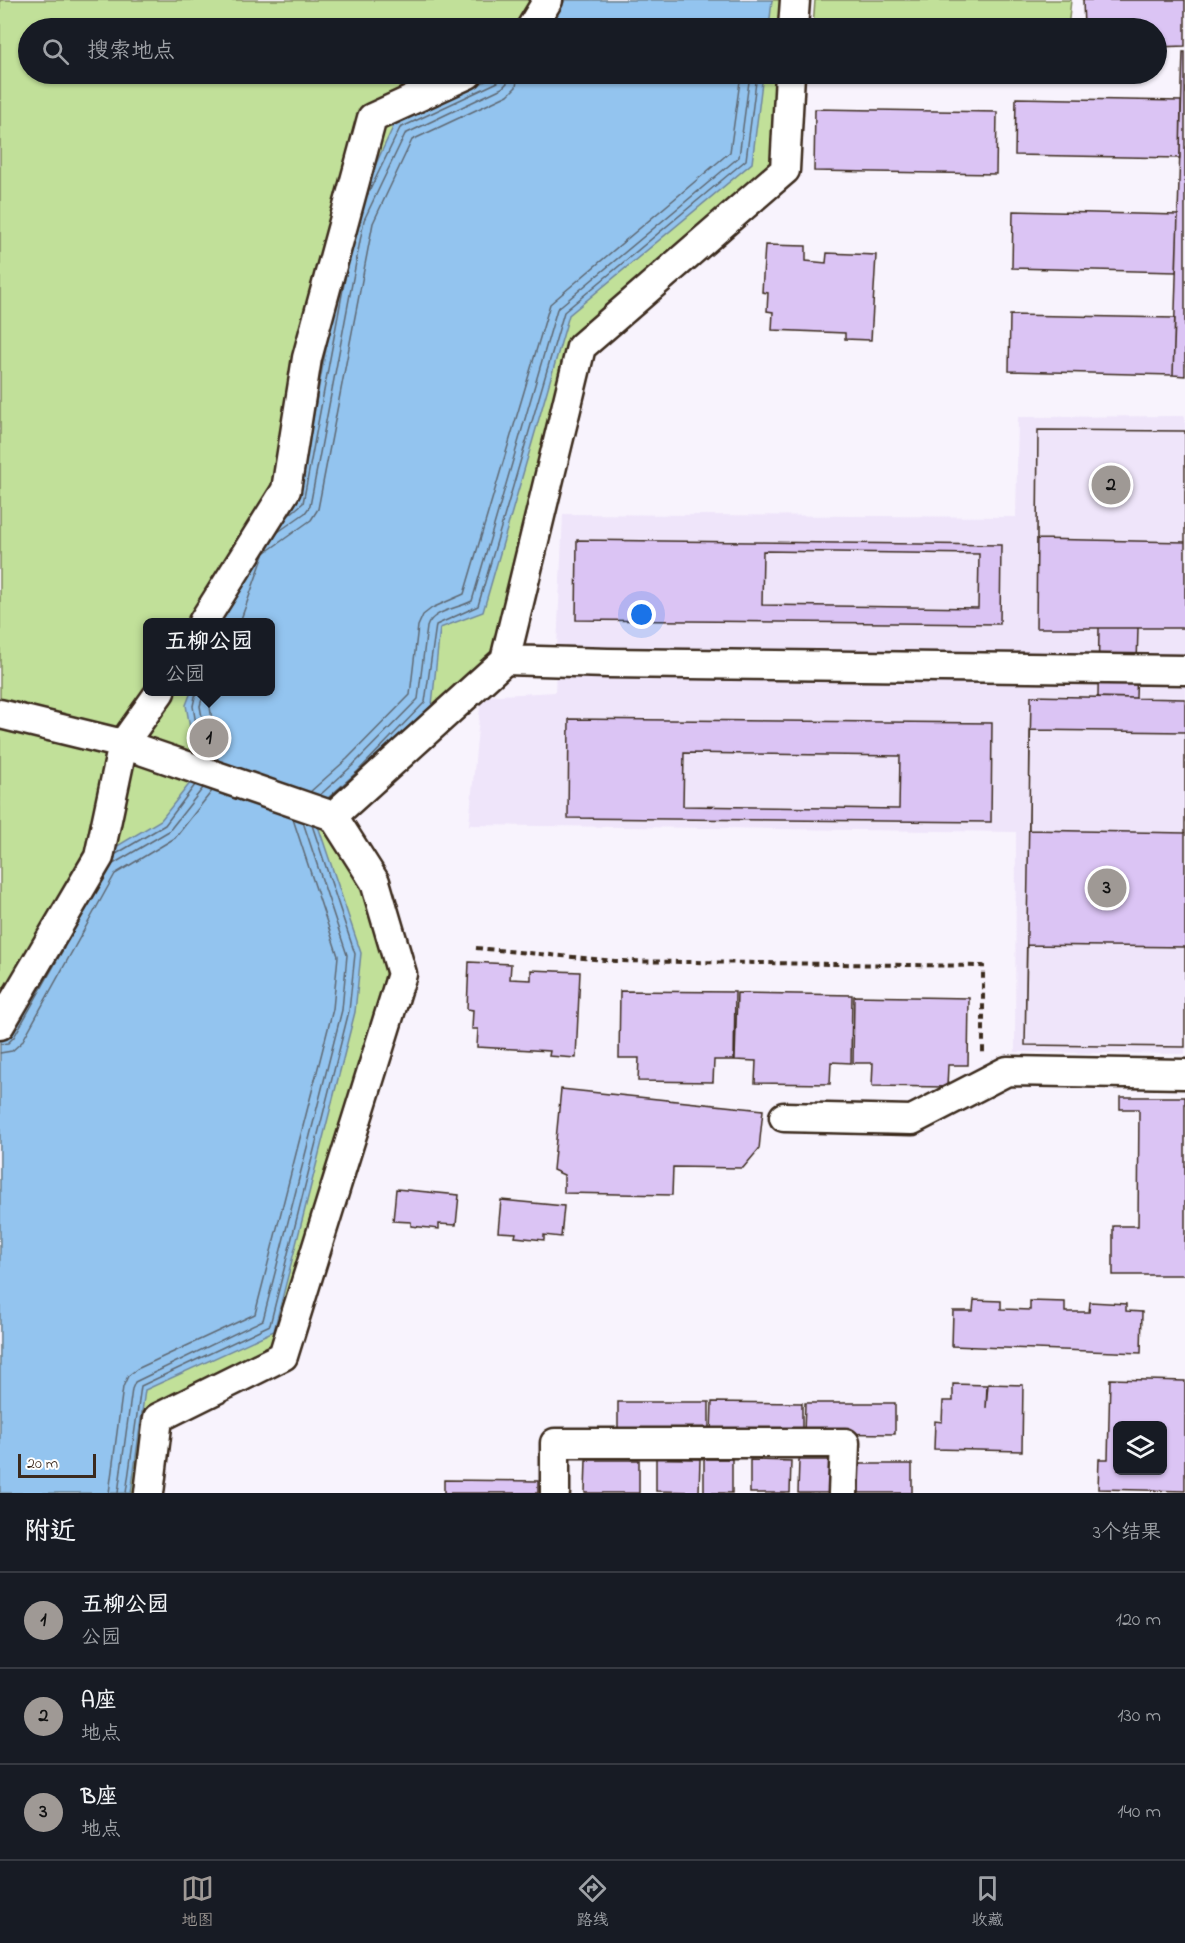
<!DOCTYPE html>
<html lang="zh">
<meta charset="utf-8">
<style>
:root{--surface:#171b24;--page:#20242c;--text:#f1f3f6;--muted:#9ea1a6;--line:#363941;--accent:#9f9995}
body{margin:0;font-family:"Indie Flower","LXGW WenKai TC",sans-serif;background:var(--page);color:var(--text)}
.controls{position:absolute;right:18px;bottom:18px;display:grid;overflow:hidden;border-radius:9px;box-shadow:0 2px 4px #0004}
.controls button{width:54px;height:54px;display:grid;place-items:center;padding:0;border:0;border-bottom:2px solid var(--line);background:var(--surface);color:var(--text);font:30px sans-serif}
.scale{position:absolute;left:18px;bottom:15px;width:78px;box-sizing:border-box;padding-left:6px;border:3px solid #3b2a1e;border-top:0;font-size:16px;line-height:21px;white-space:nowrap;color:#3b2a1e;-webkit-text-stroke:4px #fff;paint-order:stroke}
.you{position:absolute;left:642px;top:615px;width:21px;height:21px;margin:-15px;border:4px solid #fff;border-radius:50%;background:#1a73e8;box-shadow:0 0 0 9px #1a73e833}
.badge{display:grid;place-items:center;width:39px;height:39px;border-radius:50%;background:var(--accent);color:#111;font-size:20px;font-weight:700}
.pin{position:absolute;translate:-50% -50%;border:3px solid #fff;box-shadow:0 2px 6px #0006}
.popup{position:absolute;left:143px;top:618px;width:132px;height:78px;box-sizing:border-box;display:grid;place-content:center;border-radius:9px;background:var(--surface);filter:drop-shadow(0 2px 4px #0005);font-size:20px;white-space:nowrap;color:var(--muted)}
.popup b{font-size:22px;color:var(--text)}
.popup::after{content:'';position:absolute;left:50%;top:100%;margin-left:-12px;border:12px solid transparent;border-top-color:var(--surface)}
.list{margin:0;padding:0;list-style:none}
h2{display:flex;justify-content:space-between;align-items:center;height:78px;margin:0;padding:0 24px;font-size:26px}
h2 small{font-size:20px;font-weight:400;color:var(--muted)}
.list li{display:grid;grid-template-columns:39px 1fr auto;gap:18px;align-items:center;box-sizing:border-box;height:96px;padding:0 24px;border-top:2px solid var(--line)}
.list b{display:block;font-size:22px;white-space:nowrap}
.list p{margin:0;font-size:20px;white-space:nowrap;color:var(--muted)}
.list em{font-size:20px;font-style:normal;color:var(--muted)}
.icon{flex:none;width:33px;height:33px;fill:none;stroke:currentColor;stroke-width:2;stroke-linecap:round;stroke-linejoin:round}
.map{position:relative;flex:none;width:1185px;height:1493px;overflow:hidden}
.search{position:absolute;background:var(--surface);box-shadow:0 2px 4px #0004;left:18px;right:18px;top:18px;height:66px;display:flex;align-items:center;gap:15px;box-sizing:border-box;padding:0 21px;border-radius:33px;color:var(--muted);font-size:22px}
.sheet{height:366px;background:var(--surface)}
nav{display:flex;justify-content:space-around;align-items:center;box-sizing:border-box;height:84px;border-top:2px solid var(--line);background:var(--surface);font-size:16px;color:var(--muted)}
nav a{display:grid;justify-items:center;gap:3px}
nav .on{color:var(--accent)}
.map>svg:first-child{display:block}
</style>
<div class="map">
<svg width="1185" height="1493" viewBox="0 0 1185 1493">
<rect width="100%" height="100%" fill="#f8f3fd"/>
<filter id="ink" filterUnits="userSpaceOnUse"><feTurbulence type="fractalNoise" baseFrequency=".0167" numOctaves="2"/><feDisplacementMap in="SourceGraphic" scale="12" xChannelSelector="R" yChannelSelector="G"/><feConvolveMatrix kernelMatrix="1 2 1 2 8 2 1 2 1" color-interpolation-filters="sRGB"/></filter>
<g filter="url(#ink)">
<path fill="#efe5fa" d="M 1185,416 L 1185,1054 L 1015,1052 L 1016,832 L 469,825 L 481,696 L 555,692 L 563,514 L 1016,517 L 1018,417 Z"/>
<path fill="#c1e099" stroke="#7e855c" stroke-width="1.5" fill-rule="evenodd" d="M 0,0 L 795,0 L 793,28 L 28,28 L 28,74 L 790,74 L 785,170 L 581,347 L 505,660 L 333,816 L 390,955 L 294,1335 L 158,1418 L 149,1493 L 0,1493 ZM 148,622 L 270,622 L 270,692 L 148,692 Z
M 815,0 L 1071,0 L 1068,28 L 813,28 Z"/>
<path fill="#93c4ef" stroke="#70869b" stroke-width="1.5" d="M 565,0 L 772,0 L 769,28 L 549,28 Z
M 501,74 L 763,74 L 752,163 L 569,315 L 483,612 L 440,628 L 432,705 L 362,775 L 315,817 L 361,953 L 355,1012 L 274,1331 L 145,1390 L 131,1493 L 0,1493 L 0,1035 L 99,857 L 161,820 L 198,773 L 186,705 L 191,692 L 270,692 L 270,622 L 216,622 L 246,538 L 297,502 L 351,217 L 395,123 Z"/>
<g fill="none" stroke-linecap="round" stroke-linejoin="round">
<path stroke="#5e6872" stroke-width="1.5" d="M 367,196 L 400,128 L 498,82 L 502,74
M 289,515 L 303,503 L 346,273
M 278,532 L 305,513 L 310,506 L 364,220 L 405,134 L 502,88 L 508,82 L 509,74
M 266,552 L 311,520 L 318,509 L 373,223 L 412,140 L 508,95 L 516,87 L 518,74
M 240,622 L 264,555
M 196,692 L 193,706 L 201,754
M 204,692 L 200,706 L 209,757
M 213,692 L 210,707 L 218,760
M 310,792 L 347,759 L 410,695 L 418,626 L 423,615 L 432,608 L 464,594 L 550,304 L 730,152 L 741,74
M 320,795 L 353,765 L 418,699 L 427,627 C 432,610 458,609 472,601 L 557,309 L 739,157 L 750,74
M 328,798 L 358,771 L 425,702 L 436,625 L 478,606 L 564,312 L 746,160 L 757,74
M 116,854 L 165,825 L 195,785
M 113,864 L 169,831 L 203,788
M 0,1044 L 8,1043 L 14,1037 L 64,948
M 0,1053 L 12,1051 L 22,1042 L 115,874 L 175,838 L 212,791
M 109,1493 L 123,1387 L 128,1376 L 137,1369 L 255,1314 L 333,1009 L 338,956 L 293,819
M 118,1493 L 132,1389 L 135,1382 L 263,1320 L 342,1010 L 347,955 L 303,822
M 126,1493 L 141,1386 L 270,1325 L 349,1011 L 355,954 L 312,825"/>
</g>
<path fill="#dbc4f4" stroke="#3b2a1e" stroke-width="1.5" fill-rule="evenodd" d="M 1083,0 L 1185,0 L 1185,46 L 1156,47 L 1156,28 L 1084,28 Z
M 1183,52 L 1185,52 L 1185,376 L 1173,375 Z
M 1016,98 L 1181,101 L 1180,158 L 1015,155 Z
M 815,109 L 997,112 L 996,174 L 814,171 Z
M 1013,211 L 1178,215 L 1176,272 L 1012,268 Z
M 765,245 L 806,246 L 806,261 L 826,263 L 827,253 L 876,255 L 871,340 L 845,339 L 845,333 L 772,330 L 773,312 L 767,311 L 768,293 L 762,292 Z
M 1010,315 L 1175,318 L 1173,375 L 1009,371 Z
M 1038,430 L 1185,431 L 1185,628 L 1036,628 Z
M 1038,430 L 1185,431 L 1185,542 L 1037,539 Z
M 577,540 L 1001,545 L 1000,624 L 576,620 Z
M 763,551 L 979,554 L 978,608 L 762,605 Z
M 1099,628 L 1138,628 L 1136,698 L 1098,697 Z
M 1031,696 L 1185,699 L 1185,1047 L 1025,1045 Z
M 569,719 L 992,723 L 991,822 L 568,818 Z
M 1030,730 L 1185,732 L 1185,833 L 1029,830 Z
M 684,753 L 900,756 L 899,809 L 683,806 Z
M 1027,945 L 1185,947 L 1185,1047 L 1025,1045 Z
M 469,962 L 511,964 L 510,979 L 531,980 L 531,970 L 580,972 L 576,1058 L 549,1056 L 550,1051 L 477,1047 L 478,1029 L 472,1029 L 473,1010 L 467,1009 Z
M 620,991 L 735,992 L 734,1060 L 714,1060 L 713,1082 L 638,1081 L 639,1058 L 619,1058 Z
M 737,993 L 852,995 L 851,1063 L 831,1062 L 830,1084 L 755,1083 L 756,1061 L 735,1060 Z
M 854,996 L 969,998 L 968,1065 L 948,1065 L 947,1087 L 872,1086 L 873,1063 L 853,1063 Z
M 561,1089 L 763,1110 L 759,1149 L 743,1168 L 673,1167 L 672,1195 L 564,1193 L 564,1175 L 553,1170 Z
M 1120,1097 L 1185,1097 L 1185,1275 L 1113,1275 L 1113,1226 L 1138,1226 L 1139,1109 L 1120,1109 Z
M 396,1189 L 459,1195 L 456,1225 L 439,1224 L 439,1229 L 411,1226 L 411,1222 L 393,1221 Z
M 501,1200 L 564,1206 L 561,1237 L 544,1235 L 544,1240 L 515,1237 L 516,1233 L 498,1232 Z
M 974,1300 L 1001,1301 L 1001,1309 L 1030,1310 L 1030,1301 L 1065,1302 L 1065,1312 L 1089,1312 L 1090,1302 L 1126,1304 L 1126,1311 L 1142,1312 L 1141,1353 L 952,1346 L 953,1311 L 973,1311 Z
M 1110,1379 L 1185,1381 L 1185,1491 L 1098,1489 L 1099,1459 L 1108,1459 ZM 1118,1426 L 1162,1426 L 1162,1470 L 1118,1470 Z
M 953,1384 L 987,1385 L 986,1408 L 988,1384 L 1023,1385 L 1022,1451 L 934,1449 L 935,1421 L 942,1422 L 943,1401 L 953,1401 Z
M 618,1402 L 709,1402 L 709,1433 L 618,1432 Z
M 712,1402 L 802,1403 L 802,1433 L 711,1433 Z
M 805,1403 L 895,1403 L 895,1434 L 804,1433 Z
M 656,1458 L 700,1459 L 699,1492 L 656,1491 Z
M 704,1459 L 732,1459 L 732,1493 L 704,1493 Z
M 586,1460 L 639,1460 L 639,1493 L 585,1493 Z
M 750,1460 L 791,1461 L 790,1493 L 750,1493 Z
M 799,1460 L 838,1460 L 837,1493 L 798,1493 Z
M 859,1464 L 912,1464 L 912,1493 L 859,1493 Z
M 444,1480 L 538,1481 L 538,1493 L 444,1493 Z"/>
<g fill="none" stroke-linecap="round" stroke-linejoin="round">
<g stroke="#3b2a1e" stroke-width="33">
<path id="minor" d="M 531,28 L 548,0
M 793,28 L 795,0
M 203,622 L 286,490 L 307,358 L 372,118 L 468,74
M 505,660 L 608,663 L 1185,670
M 160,692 L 123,744 L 333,816 L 505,660 L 581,347 L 785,170 L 790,74
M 0,714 L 123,744 L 99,857 L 0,1025
M 784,1117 L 912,1120 L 1007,1071 L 1185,1074
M 149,1493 L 158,1418 L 283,1356 L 402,974 L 375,882 L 333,816
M 555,1493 L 555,1443 L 845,1443 L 843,1493"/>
</g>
<path stroke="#3b2a1e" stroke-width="4" stroke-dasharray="6 4.5" stroke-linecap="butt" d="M 476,948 L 615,961 L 983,966 L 983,1054"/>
<use href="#minor" stroke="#fff" stroke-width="28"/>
</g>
</g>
</svg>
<div class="controls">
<button><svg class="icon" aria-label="layers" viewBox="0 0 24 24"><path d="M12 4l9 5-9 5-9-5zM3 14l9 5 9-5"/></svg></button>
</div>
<div class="scale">20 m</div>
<div class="you"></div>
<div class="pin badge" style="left:209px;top:738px">1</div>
<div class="popup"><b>五柳公园</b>公园</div>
<div class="pin badge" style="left:1111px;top:485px">2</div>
<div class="pin badge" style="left:1107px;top:888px">3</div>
<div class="search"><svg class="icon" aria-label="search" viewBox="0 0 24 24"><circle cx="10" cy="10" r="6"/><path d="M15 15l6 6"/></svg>搜索地点</div>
</div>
<section class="sheet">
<h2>附近<small>3个结果</small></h2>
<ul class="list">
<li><span class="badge">1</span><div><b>五柳公园</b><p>公园</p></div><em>120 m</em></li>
<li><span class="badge">2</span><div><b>A座</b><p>地点</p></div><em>130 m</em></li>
<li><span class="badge">3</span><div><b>B座</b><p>地点</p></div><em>140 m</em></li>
</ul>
</section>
<nav>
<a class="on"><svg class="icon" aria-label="map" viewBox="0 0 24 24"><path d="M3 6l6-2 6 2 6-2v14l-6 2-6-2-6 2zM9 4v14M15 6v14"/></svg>地图</a>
<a><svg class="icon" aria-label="directions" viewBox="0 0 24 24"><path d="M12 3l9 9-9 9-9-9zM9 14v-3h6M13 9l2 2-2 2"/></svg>路线</a>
<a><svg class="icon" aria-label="saved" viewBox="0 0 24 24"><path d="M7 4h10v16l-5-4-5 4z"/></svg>收藏</a>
</nav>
